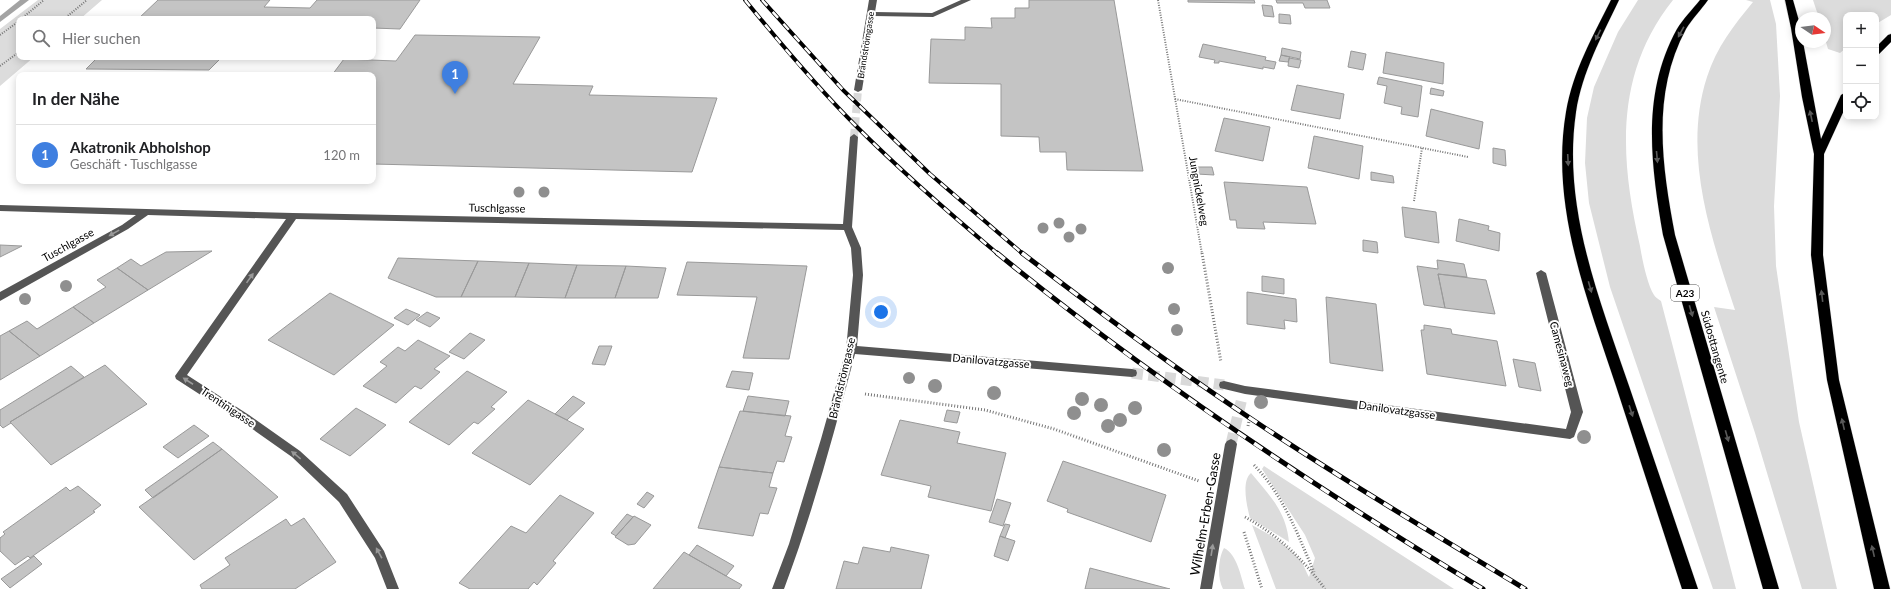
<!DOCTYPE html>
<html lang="de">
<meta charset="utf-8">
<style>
:root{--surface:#fff;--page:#f2f2f2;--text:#202124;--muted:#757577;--line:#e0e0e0;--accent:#ea580c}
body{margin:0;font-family:Lato,sans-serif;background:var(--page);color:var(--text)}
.controls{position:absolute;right:12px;top:12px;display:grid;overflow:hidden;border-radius:8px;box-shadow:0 2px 10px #0003}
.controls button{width:36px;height:36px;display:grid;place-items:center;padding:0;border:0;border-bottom:1px solid var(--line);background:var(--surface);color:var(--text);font:20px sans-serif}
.compass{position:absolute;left:1795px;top:12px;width:36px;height:36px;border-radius:50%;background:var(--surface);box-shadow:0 2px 10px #0003;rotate:103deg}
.you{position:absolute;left:881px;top:312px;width:14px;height:14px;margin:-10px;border:3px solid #fff;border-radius:50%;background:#1a73e8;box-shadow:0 0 0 6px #1a73e833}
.badge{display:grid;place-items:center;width:26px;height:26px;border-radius:50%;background:var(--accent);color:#fff;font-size:13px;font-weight:700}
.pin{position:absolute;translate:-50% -33px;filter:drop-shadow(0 1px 2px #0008)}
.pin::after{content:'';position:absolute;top:21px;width:14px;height:12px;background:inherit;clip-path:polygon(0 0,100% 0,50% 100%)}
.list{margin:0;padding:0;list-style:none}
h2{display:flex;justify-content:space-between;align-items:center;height:52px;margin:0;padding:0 16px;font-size:17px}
h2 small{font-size:13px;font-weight:400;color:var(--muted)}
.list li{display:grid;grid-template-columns:26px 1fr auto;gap:12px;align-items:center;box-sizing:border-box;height:60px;padding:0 16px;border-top:1px solid var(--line)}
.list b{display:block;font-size:15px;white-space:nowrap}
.list p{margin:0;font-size:13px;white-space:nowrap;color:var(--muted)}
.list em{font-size:13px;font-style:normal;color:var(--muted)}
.icon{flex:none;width:22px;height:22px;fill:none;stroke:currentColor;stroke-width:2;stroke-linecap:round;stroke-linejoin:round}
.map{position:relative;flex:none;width:1891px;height:589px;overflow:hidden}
.search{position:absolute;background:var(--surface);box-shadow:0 2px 10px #0003;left:16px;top:16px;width:360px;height:44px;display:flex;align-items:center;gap:10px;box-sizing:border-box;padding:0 14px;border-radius:8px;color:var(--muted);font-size:15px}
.panel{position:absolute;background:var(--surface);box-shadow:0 2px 10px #0003;left:16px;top:72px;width:360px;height:112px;border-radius:8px}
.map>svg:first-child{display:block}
</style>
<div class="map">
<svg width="1891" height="589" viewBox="0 0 1891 589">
<rect width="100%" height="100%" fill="#fff"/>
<path fill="#dcdcdc" d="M 38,0 L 102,0 L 80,19 L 19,19 L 19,57 L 34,57 L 0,86 L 0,29 Z
M 1638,0 L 1673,0 C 1614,74 1620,159 1640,246 C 1642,258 1647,284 1654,295 C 1655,297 1658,299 1661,301 L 1736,589 L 1713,589 L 1610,287 L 1589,203 L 1585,163 L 1587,118 L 1594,87 L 1618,32 Z
M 1746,0 L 1770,0 L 1776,24 L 1780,96 L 1774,206 L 1776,266 L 1799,422 L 1837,589 L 1802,589 L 1755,433 L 1714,307 L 1735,310 C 1711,237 1682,154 1707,77 C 1716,48 1734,25 1753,2 Z
M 1813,0 L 1891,0 L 1891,15 L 1876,24 L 1876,15 L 1846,15 L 1846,48 L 1840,53 L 1828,49 L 1825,39 L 1825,18 L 1819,18 Z
M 1264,466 L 1454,589 L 1276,589 L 1252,525 C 1269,534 1288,545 1301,561 C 1304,565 1306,572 1309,577 L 1315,558 L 1305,535 L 1262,469 Z
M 1251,473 C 1270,496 1286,511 1289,542 L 1250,518 C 1247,507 1241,481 1251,473 Z
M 1224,548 C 1237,554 1241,577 1245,589 L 1223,589 C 1217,578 1218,559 1224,548 Z"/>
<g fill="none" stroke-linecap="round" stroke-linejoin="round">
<path fill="#a3a3a3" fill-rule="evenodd" d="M 20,0 L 29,0 L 0,22 L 0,16 Z"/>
</g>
<path fill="#c4c4c4" stroke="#999" d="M 158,0 L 270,0 L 264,7 L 310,8 L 317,0 L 420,0 L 400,29 L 373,28 L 373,19 L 138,19 Z
M 1029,0 L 1114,0 L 1143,171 L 1067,170 L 1066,152 L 1040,152 L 1039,137 L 1001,136 L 1001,84 L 929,83 L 931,39 L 965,40 L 965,27 L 992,28 L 991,18 L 1015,18 L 1015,8 L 1029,8 Z
M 1188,0 L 1254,0 L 1255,3 L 1188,2 Z
M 1276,0 L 1327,0 L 1330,8 L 1305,8 L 1303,3 L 1277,3 Z
M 1262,5 L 1272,6 L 1274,17 L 1264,16 Z
M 1279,14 L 1290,15 L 1291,24 L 1279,23 Z
M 415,35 L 540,37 L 513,84 L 593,86 L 589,95 L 717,98 L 692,172 L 373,164 L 373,75 L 332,75 L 344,59 L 396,61 Z
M 1203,44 L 1266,57 L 1265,60 L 1276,62 L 1274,69 L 1263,67 L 1263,69 L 1219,61 L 1219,63 L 1214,63 L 1215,60 L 1199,57 Z
M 1282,48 L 1301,52 L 1300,59 L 1281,55 Z
M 1351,51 L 1366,54 L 1363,70 L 1348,67 Z
M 1386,52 L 1444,63 L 1443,84 L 1383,73 Z
M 1281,55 L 1290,57 L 1288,62 L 1279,61 Z
M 98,57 L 222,57 L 209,70 L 86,69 Z
M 1289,58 L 1301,60 L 1299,68 L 1288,66 Z
M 1379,77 L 1422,86 L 1418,117 L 1401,114 L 1402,107 L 1384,103 L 1387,86 L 1377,84 Z
M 1297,85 L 1344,94 L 1340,119 L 1291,110 Z
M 1431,88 L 1444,91 L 1443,96 L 1430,94 Z
M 1431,109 L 1483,122 L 1479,149 L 1426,136 Z
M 1224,118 L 1270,127 L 1263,161 L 1215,151 Z
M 1314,136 L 1363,146 L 1359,179 L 1308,168 Z
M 1493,148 L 1505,150 L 1506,166 L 1493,163 Z
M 1196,167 L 1212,167 L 1214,175 L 1197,174 Z
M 1371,172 L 1393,176 L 1394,183 L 1371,180 Z
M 1224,182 L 1307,187 L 1316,224 L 1263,222 L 1265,229 L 1237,228 L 1236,220 L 1230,220 Z
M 1402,207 L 1436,212 L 1439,243 L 1405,237 Z
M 1459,219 L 1489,226 L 1488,230 L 1500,233 L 1499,251 L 1456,241 Z
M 1363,240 L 1377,242 L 1378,253 L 1363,251 Z
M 0,245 L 22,246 L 0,257 Z
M 212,251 L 148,290 L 117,268 L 131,259 L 141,266 L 166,252 Z
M 398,258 L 478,261 L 461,297 L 436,297 L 388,278 Z
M 1437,260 L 1464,264 L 1467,277 L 1438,274 L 1445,308 L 1424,305 L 1417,266 L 1438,269 Z
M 478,261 L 529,263 L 515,297 L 461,297 Z
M 687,262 L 807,266 L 789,359 L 743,358 L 757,297 L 677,295 Z
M 529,263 L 577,265 L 565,298 L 515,297 Z
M 577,265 L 626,266 L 615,298 L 565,298 Z
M 626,266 L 666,268 L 658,298 L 615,298 Z
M 117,268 L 148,290 L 94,323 L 73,307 L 106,287 L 97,280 Z
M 1438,274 L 1486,280 L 1495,314 L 1445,308 Z
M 1262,276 L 1284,279 L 1284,294 L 1262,291 Z
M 1247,292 L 1296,299 L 1297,322 L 1284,320 L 1285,329 L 1247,324 Z
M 330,293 L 394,325 L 334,375 L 268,340 Z
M 1326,297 L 1376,304 L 1383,371 L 1330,363 Z
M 73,307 L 94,323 L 40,356 L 9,331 L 27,321 L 37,329 Z
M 406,309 L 420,315 L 408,325 L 394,318 Z
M 427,312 L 440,318 L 430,327 L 416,320 Z
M 1424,325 L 1451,329 L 1452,334 L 1497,341 L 1506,386 L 1427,374 L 1421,330 L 1424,330 Z
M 9,331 L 40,356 L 0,380 L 0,336 Z
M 470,333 L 485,340 L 464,359 L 449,352 Z
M 418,340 L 450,356 L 434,369 L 440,372 L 421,389 L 415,386 L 396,403 L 363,386 L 387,366 L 380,362 L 398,347 L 405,351 Z
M 599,346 L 612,346 L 605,365 L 592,364 Z
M 1513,359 L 1535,363 L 1541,391 L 1519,387 Z
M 105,365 L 147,404 L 51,465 L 10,422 Z
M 71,366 L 84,377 L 10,422 L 11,423 L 3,428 L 0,425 L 0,410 Z
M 467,371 L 507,392 L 491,407 L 495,409 L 478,424 L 474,422 L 449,445 L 409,422 Z
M 732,371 L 753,373 L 749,390 L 726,387 Z
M 573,396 L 585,403 L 567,420 L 555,414 Z
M 748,396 L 789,401 L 785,416 L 743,411 Z
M 528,400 L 584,429 L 530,485 L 472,453 Z
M 356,408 L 386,425 L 350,456 L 320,439 Z
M 947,410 L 960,412 L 957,423 L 944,421 Z
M 740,411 L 791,416 L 785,436 L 792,437 L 784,462 L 777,461 L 773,473 L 719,467 Z
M 900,420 L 960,432 L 957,443 L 1006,453 L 991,511 L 928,497 L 931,486 L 881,475 Z
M 194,425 L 209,436 L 178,458 L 163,447 Z
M 213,442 L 222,449 L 153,498 L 145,490 Z
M 222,449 L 278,497 L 194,560 L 139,507 Z
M 1063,461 L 1166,495 L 1151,542 L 1067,512 L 1068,509 L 1047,501 Z
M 719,467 L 773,473 L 769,487 L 777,488 L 768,514 L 760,513 L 753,536 L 698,528 Z
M 78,486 L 101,505 L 93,511 L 95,512 L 30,558 L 28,556 L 15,565 L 0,551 L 0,538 L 5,534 L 3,532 L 66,487 L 70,491 Z
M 647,492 L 654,496 L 644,508 L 637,504 Z
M 560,495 L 594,513 L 553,561 L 556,563 L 537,585 L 534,582 L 528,589 L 470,589 L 459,583 L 511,526 L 526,533 Z
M 997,499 L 1011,503 L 1003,526 L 989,522 Z
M 627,514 L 633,517 L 616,536 L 611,533 Z
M 634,516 L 651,525 L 635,544 L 628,545 L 615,537 Z
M 304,518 L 336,562 L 295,589 L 202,589 L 200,585 L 230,565 L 225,558 L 286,519 L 291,526 Z
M 1005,524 L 1010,525 L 1005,538 L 1000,536 Z
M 1000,536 L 1015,541 L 1008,561 L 994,556 Z
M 697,545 L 734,566 L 726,576 L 689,555 Z
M 863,547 L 890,552 L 891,547 L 929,555 L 921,589 L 836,589 L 844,561 L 858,564 Z
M 684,552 L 689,555 L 742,585 L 739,589 L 653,589 Z
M 34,556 L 42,564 L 10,588 L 1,579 Z
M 1090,568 L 1170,589 L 1085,589 Z"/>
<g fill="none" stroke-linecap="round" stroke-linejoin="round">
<path stroke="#d9d9d9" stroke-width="8" stroke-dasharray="8 4" stroke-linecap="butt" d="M 854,137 L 858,90"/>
<path stroke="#d9d9d9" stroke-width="11" stroke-dasharray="11 5.5" stroke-linecap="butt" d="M 1132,373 L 1224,385
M 1231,444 L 1242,398"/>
<g stroke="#dbdbdb" stroke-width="1">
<path id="highway" d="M 1611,0 L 1619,0 C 1602,36 1582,72 1576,112 C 1562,207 1599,298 1629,386 C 1652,454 1675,521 1698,589 L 1682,589 C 1660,521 1638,454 1616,386 C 1587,298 1550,206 1566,112 C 1573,71 1593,36 1611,0 Z
M 1700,0 L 1708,0 C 1701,10 1692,19 1686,29 C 1651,94 1662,166 1675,235 L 1779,589 L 1763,589 L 1663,235 C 1651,165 1641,94 1677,29 C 1683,19 1692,10 1700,0 Z
M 1785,0 L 1793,0 L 1801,28 L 1801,42 L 1803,42 L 1821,139 L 1841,95 L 1846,92 L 1846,106 L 1824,154 L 1823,255 L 1839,380 L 1890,589 L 1874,589 L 1827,380 L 1811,255 L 1814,154 L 1802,97 L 1791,28 Z
M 1891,34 L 1891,42 L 1879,54 L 1876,55 L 1876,47 L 1888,35 Z"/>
</g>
<path stroke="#777" stroke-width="2" stroke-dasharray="1 1.5" stroke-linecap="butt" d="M 1158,0 L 1202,254
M 21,19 L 44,0
M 64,19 L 87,0
M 0,35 L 19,21
M 0,66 L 19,52
M 1175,99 L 1468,157
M 1414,201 L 1422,148"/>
<path stroke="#777" stroke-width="3" stroke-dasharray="1 2" stroke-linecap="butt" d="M 1202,253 L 1221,362
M 865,394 L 985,410 L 1054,429 L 1199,481
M 1248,426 L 1250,416
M 1254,465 C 1284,496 1297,533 1314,572
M 1245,517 C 1278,535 1303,559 1325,589
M 1244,532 L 1262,589"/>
<path fill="#555" fill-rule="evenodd" d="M 869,0 L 877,0 L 875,12 L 932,13 L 961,0 L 971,0 L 933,17 L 874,16 L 862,90 L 858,92 L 854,90 Z
M 854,134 L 858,137 L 852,227 L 861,248 L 863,275 L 857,346 L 1132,369 L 1136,370 L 1137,373 L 1136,376 L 1132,377 L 855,354 C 834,433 813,512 784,589 L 772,589 L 789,544 L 821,439 L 846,350 L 853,275 L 851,248 L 844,230 L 296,219 L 187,375 L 249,415 L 300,451 L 347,494 L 384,551 L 399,589 L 387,589 L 375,558 L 339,502 L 292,457 L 241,421 L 176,379 L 175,376 L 286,219 L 148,215 L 128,229 L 0,301 L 0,292 L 122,225 L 136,215 L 0,211 L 0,205 L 293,213 L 843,224 L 850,137 Z
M 1541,270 L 1546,273 L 1583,412 L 1574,437 L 1570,439 L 1245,394 L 1220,388 L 1219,385 L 1220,382 L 1224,381 L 1245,386 L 1566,429 L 1571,412 L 1536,273 Z
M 1231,439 L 1235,441 L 1237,444 L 1212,589 L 1200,589 L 1225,444 L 1227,441 Z"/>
<use href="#highway" fill="#000" fill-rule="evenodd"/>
<g stroke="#000" stroke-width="4">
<path id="rail-far1" d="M 745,0 C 780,43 816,86 856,126 C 901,171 949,213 998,254
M 762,0 L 843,90 L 930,174 L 1023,254"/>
</g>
<g stroke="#000" stroke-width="5">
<path id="rail" d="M 997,253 C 1150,378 1314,487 1483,589
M 1022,253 C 1086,302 1150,350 1216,395 C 1316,464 1421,526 1525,589"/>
</g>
<use href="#rail-far1" stroke="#fff" stroke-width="2.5" stroke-dasharray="8" stroke-linecap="butt"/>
<use href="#rail" stroke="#fff" stroke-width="3.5" stroke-dasharray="10" stroke-linecap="butt"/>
</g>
<g fill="#8f8f8f">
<circle cx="519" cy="192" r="5.5"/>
<circle cx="544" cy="192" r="5.5"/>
<circle cx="1059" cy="223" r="5.5"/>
<circle cx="1043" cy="228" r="5.5"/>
<circle cx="1081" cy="229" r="5.5"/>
<circle cx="1069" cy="237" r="5.5"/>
<circle cx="1168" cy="268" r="6"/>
<circle cx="66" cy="286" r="6"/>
<circle cx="25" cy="299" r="6"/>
<circle cx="1174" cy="309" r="6"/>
<circle cx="1177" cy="330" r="6"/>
<circle cx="909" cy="378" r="6"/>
<circle cx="935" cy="386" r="7"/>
<circle cx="994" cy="393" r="7"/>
<circle cx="1082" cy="399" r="7"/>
<circle cx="1261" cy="402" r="7"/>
<circle cx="1101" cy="405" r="7"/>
<circle cx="1135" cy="408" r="7"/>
<circle cx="1074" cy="413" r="7"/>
<circle cx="1120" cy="420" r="7"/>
<circle cx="1108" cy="426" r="7"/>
<circle cx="1584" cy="437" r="7"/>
<circle cx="1164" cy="450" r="7"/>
</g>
<defs><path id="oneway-solid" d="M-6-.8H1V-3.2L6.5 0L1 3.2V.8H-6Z"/></defs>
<g fill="#595959">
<use href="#oneway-solid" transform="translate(1681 32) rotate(119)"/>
<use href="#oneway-solid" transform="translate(1598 35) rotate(116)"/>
<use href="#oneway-solid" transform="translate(1811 116) rotate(-102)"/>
<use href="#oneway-solid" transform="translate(1657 157) rotate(85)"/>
<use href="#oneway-solid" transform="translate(1568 160) rotate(87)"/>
<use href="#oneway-solid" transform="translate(1590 287) rotate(74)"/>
<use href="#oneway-solid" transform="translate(1822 296) rotate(-97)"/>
<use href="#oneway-solid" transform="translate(1691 311) rotate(74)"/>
<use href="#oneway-solid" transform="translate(1631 411) rotate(72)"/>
<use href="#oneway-solid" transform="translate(1843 424) rotate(-103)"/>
<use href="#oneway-solid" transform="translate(1727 436) rotate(74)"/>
<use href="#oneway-solid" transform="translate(1873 551) rotate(-103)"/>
</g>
<g fill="#999">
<use href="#oneway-solid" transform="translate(114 233) rotate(151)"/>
<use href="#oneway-solid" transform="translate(250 278) rotate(-55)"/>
<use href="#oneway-solid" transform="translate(188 381) rotate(-147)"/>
<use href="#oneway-solid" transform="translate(296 455) rotate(-141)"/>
<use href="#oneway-solid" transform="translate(1212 550) rotate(-81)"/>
<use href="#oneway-solid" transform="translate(379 553) rotate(-119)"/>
</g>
<g text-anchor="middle" stroke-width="4" stroke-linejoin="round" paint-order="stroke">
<g font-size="9" fill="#000" stroke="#fff">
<text transform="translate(866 45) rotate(-81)" y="3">Brändströmgasse</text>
</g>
<rect fill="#fff" stroke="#4c4c4c" stroke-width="1" x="1671" y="285" width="28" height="16" rx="3"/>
<g font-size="10" font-weight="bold" fill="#000">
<text x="1685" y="297">A23</text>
</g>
<g font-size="11" fill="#000" stroke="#fff">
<text transform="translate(1199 191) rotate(80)" y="4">Jungnickelweg</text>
<text transform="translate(497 208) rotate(1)" y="4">Tuschlgasse</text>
<text transform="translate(68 245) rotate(-29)" y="4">Tuschlgasse</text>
<text transform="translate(1715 347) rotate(74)" y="4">Südosttangente</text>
<text transform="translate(1562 354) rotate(75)" y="4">Camesinaweg</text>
<text transform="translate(991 361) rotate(5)" y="4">Danilovatzgasse</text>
<text transform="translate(842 378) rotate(-77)" y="4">Brändströmgasse</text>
<text transform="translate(228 407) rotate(34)" y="4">Trentinigasse</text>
<text transform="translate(1397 410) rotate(8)" y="4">Danilovatzgasse</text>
</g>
<g font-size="13" fill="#000" stroke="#fff">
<text transform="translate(1205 514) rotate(-80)" y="5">Wilhelm-Erben-Gasse</text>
</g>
</g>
</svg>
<div class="controls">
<button>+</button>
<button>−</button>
<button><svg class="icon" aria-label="locate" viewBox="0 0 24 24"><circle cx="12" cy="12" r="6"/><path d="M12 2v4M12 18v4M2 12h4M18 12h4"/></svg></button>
</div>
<svg class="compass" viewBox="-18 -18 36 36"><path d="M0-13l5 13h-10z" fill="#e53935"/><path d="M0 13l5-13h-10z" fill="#757577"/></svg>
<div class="you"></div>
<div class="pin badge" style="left:455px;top:94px;background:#3f7fe0">1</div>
<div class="search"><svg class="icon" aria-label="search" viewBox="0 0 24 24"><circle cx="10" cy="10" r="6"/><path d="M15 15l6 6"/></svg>Hier suchen</div>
<section class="panel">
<h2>In der Nähe<small></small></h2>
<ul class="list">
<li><span class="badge" style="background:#3f7fe0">1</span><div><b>Akatronik Abholshop</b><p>Geschäft · Tuschlgasse</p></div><em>120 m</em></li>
</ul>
</section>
</div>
